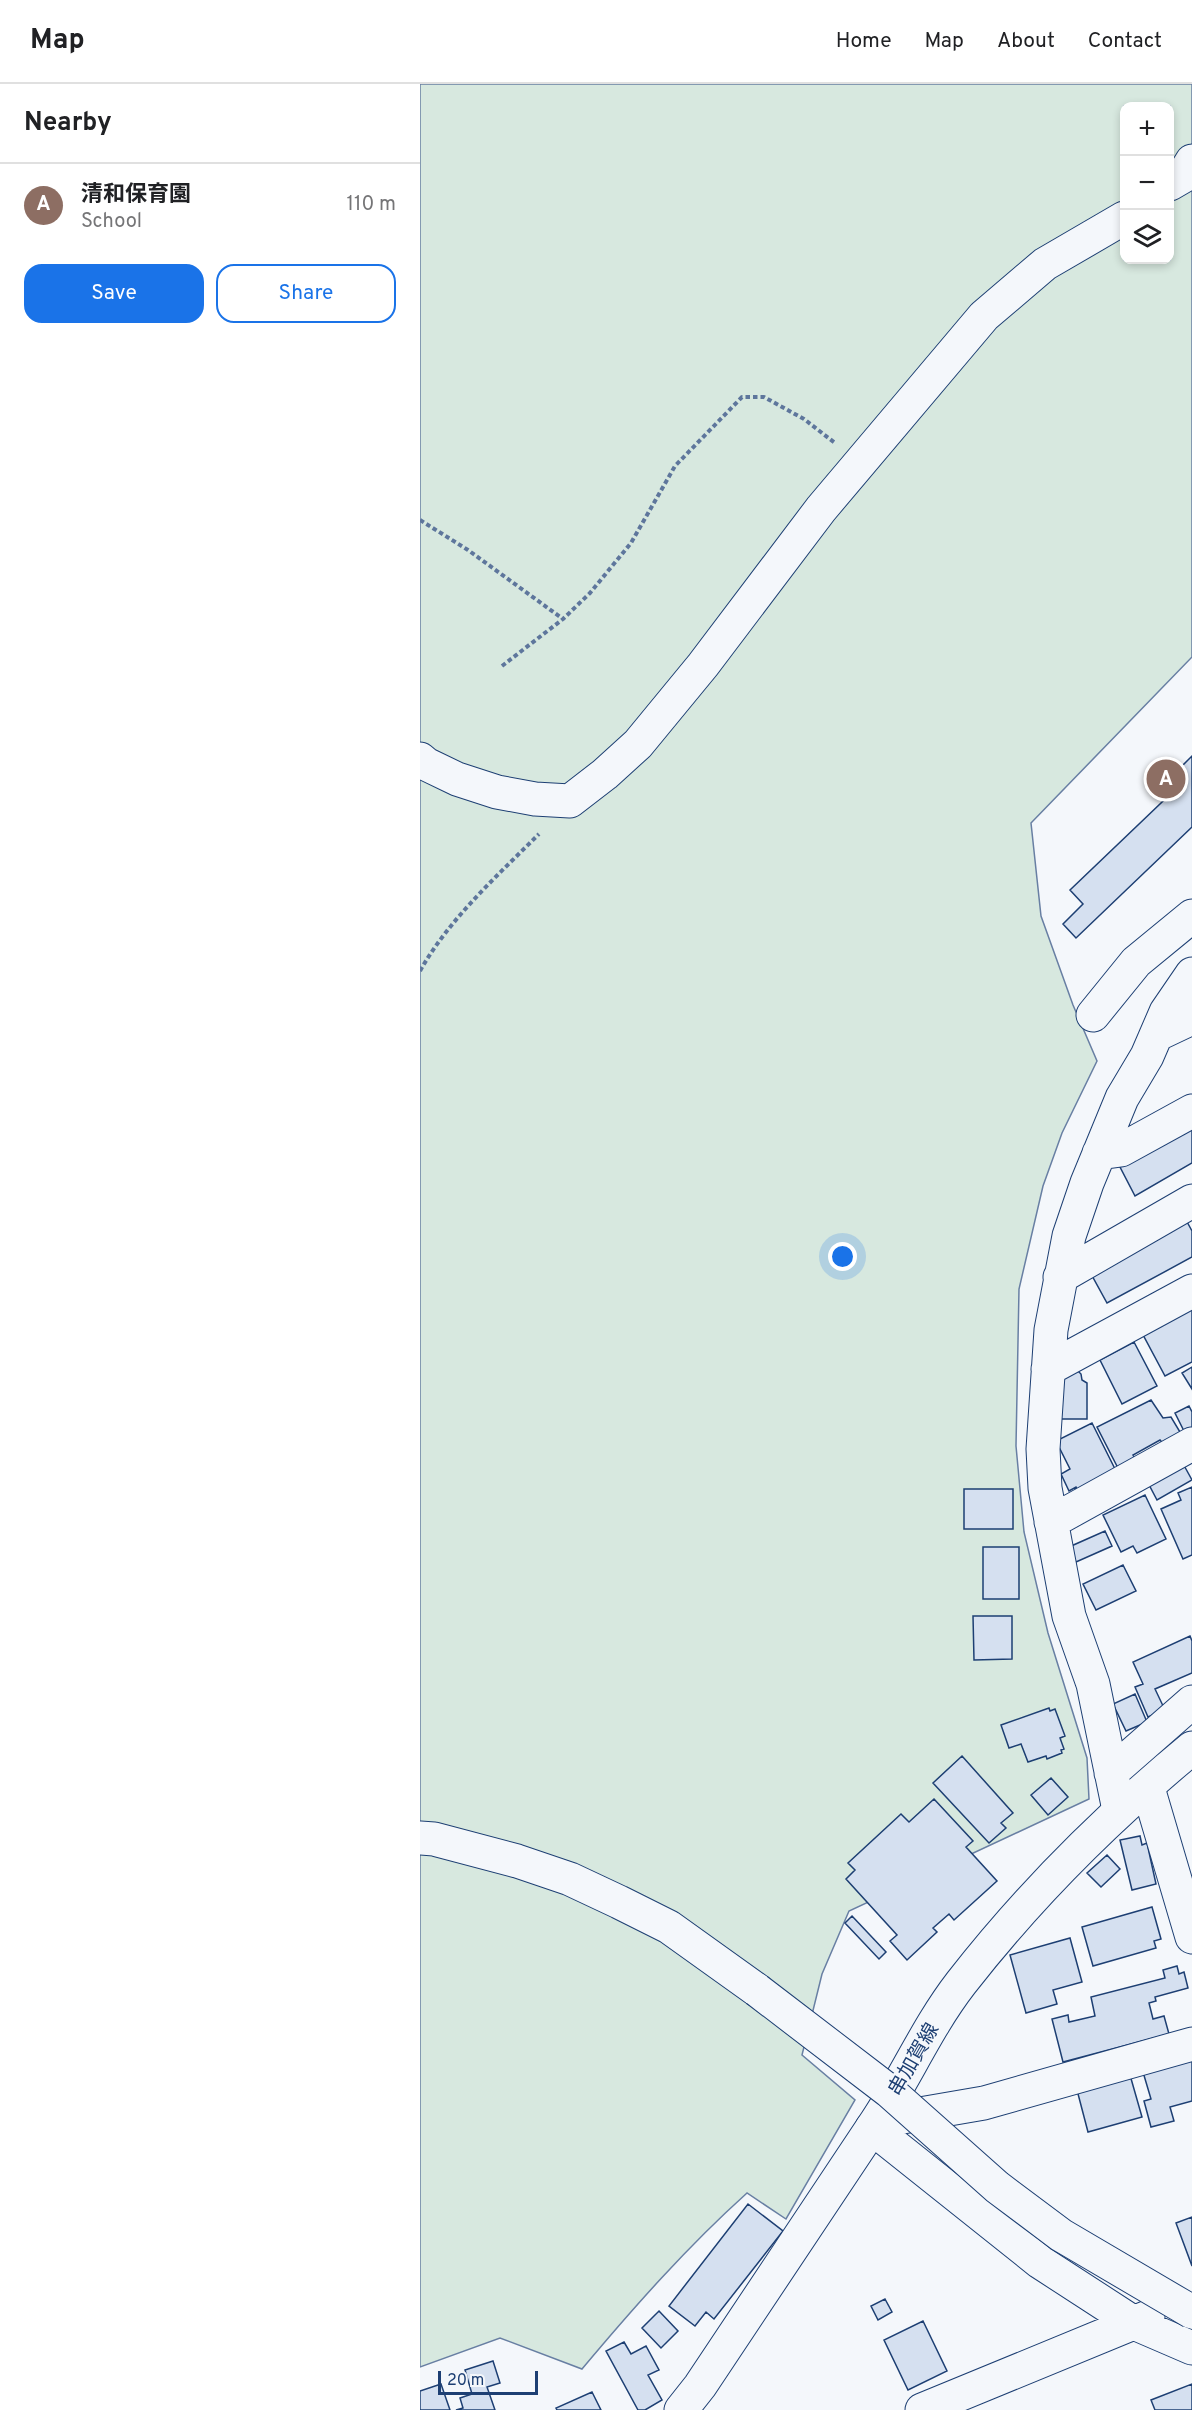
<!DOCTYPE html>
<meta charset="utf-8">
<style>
:root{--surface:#fff;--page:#f2f2f2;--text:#202124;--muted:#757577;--line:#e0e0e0;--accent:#1a73e8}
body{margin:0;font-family:Overpass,"Noto Sans JP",sans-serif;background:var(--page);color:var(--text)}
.controls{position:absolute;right:18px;top:18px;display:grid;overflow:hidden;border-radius:12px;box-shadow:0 3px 9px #0003}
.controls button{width:54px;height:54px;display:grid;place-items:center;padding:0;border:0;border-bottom:2px solid var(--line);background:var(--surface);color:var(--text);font:30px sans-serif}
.scale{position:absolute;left:18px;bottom:15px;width:100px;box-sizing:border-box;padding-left:6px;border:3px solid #1d3f73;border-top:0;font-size:16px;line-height:21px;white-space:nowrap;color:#1d3f73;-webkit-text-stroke:4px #f4f7fb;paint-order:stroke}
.you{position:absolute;left:423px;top:1173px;width:21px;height:21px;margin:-15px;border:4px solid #fff;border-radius:50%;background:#1a73e8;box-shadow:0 0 0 9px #1a73e833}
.badge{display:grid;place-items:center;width:39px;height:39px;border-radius:50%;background:var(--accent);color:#fff;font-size:20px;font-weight:700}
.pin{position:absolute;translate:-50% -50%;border:3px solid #fff;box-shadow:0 2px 6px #0006}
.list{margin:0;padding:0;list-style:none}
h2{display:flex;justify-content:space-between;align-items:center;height:78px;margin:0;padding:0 24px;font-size:26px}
h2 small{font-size:20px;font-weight:400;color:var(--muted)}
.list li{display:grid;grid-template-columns:39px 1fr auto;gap:18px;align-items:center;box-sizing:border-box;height:84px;padding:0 24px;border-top:2px solid var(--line)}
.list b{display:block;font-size:22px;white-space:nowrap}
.list p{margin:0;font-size:20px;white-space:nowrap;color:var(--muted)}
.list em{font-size:20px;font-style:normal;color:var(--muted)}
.actions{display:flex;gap:12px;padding:18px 24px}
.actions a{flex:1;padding:14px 0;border:2px solid var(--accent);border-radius:18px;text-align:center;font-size:21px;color:var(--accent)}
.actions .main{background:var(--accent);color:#fff}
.icon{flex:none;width:33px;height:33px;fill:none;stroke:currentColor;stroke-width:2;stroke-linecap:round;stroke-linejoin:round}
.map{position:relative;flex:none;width:772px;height:2326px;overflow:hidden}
header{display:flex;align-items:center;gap:36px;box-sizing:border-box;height:84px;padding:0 30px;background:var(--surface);border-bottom:2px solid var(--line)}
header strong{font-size:28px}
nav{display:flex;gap:33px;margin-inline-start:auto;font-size:21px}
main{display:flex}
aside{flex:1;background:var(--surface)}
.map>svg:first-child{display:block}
</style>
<header>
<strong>Map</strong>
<nav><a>Home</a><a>Map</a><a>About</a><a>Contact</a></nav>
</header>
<main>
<aside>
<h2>Nearby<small></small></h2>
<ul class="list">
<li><span class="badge" style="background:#8d6e63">A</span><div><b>清和保育園</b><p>School</p></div><em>110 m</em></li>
</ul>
<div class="actions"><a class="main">Save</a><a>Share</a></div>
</aside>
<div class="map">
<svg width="772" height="2326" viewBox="0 0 772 2326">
<rect width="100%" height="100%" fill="#f4f7fb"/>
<path fill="#d7e8df" stroke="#687fa3" stroke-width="1.5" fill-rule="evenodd" d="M 0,0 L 772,0 L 772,573 L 611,739 L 621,832 L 653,921 L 677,977 L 642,1049 L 623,1102 L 599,1205 L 596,1362 L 604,1448 L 628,1549 L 667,1674 L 669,1715 L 429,1827 L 402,1890 L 382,1971 L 435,2016 L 366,2135 L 327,2109 C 267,2163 214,2223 162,2285 L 80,2254 L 0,2283 ZM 704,22 L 750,22 L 750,176 L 704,176 Z"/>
<path fill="#d5e0f0" stroke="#1d3f73" stroke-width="1.5" d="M 772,672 L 772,743 L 656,854 L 643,840 L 663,820 L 650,806 L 764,697 L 755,689 Z
M 772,1043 L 772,1079 L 715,1112 L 700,1083 Z
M 766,1136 L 772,1147 L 772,1173 L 687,1219 L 670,1188 Z
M 772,1219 L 772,1278 L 745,1292 L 721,1247 Z
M 714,1258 L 737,1302 L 702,1320 L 680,1276 Z
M 772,1283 L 772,1305 L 762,1289 Z
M 655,1284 L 661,1290 L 662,1296 L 667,1299 L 667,1335 L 638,1335 L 638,1297 L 644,1297 L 644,1293 Z
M 731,1316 L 743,1334 L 751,1333 L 763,1353 L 746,1363 L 740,1356 L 713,1371 L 717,1378 L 700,1388 L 677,1343 Z
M 769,1322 L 772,1328 L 772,1348 L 766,1351 L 755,1329 Z
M 672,1339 L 695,1385 L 659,1409 L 656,1403 L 649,1407 L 641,1390 L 650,1385 L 636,1357 Z
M 761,1376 L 772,1396 L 737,1416 L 726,1395 Z
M 772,1403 L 772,1471 L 763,1475 L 741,1425 L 761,1416 L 758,1409 Z
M 544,1405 L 593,1405 L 593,1445 L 544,1445 Z
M 725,1411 L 746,1455 L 717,1469 L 713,1462 L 701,1468 L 683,1431 Z
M 685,1447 L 692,1462 L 656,1478 L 649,1463 Z
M 563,1463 L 599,1463 L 599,1515 L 563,1515 Z
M 703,1481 L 716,1507 L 676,1526 L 663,1500 Z
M 553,1532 L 592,1532 L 592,1575 L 554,1576 Z
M 770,1552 L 772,1557 L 772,1589 L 735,1605 L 745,1626 L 728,1633 L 715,1603 L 723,1600 L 713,1578 Z
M 715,1610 L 727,1638 L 706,1647 L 693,1620 Z
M 629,1624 L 630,1627 L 635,1625 L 645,1652 L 640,1654 L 644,1665 L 641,1666 L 642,1669 L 627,1675 L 626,1672 L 608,1678 L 601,1660 L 589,1664 L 581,1641 Z
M 542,1672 L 593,1729 L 581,1739 L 586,1744 L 569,1759 L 513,1699 Z
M 631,1694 L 648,1713 L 628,1731 L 611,1711 Z
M 514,1715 L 553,1757 L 546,1763 L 577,1797 L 534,1836 L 529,1830 L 513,1844 L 517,1848 L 487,1876 L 470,1857 L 477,1851 L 426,1795 L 435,1786 L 428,1779 L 481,1730 L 489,1738 Z
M 720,1752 L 722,1761 L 727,1759 L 736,1800 L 712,1806 L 700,1756 Z
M 687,1771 L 700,1785 L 681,1803 L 667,1789 Z
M 732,1823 L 741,1855 L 734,1857 L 736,1864 L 673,1882 L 662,1843 Z
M 432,1832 L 466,1868 L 459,1875 L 425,1839 Z
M 650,1854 L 662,1898 L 633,1906 L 637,1920 L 606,1929 L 590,1871 Z
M 757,1882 L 759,1890 L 764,1888 L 768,1904 L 735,1913 L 736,1917 L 729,1919 L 733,1935 L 744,1932 L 749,1950 L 643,1978 L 632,1935 L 648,1931 L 649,1938 L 675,1932 L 671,1913 L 745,1894 L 743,1886 Z
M 772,1975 L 772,2017 L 750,2023 L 754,2037 L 731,2043 L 724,2017 L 731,2015 L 723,1988 Z
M 710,1991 L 722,2033 L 668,2048 L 657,2006 Z
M 328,2120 L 363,2147 L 294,2235 L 286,2228 L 275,2242 L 249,2222 Z
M 772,2133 L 772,2182 L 756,2139 Z
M 465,2215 L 472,2228 L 458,2236 L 451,2222 Z
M 239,2227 L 258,2247 L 241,2264 L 222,2244 Z
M 503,2237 L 527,2287 L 488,2306 L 464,2256 Z
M 204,2258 L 211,2270 L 226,2262 L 239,2286 L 228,2291 L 242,2316 L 225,2326 L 218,2326 L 186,2267 Z
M 73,2277 L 80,2299 L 67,2303 L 75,2326 L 36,2326 L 43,2324 L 40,2314 L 52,2310 L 45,2286 Z
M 21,2300 L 30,2326 L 0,2326 L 0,2307 Z
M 772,2300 L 772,2326 L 735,2326 L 731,2316 Z
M 172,2308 L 181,2326 L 137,2326 L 136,2324 Z"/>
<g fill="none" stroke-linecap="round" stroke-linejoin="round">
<g stroke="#1d3f73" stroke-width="35">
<path id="minor" d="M 750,100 L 762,93 L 772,77
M 0,675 L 6,680 L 37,695 L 77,708 L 115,715 L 150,717 L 185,690 L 218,660 L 283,581 L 401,425 L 564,232 L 625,180 L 704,134
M 673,931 L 716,878 L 772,832
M 736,951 L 772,934
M 679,1069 L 701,1066 L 772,1027
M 640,1193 L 772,1117
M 628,1285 L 772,1207
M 631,1438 L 772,1360
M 691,1689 L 772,1618
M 728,1704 L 772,1853
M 699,1726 L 673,1600 L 649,1532 L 625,1404 L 623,1365 L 631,1246 L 649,1152 L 667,1099 L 702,1014 L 727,972 L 746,928 L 772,890
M 0,1754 L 14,1755 L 97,1777 L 150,1795 L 199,1818 L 249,1843 L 337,1906
M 471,2035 L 564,2019 L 772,1960
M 452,2044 L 620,2178 L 714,2239 L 772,2264
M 502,2326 L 728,2233"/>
</g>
<g stroke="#1d3f73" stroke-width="35">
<path id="major" d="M 261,2326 L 280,2302 C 339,2214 398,2126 456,2038 C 486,1993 507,1943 541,1899 C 608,1813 687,1734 772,1664"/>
</g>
<path stroke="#5e769c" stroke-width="4" stroke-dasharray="4.5 3" stroke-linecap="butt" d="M 0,436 L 48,466 L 143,535
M 82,582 L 143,535 L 170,509 L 211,459 L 255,382 L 322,313 L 344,313 L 384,335 L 415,359
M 0,887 C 29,835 77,792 119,750"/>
<use href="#minor" stroke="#f4f7fb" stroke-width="33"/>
<use href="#major" stroke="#f4f7fb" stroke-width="33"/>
<g stroke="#1d3f73" stroke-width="35" stroke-linecap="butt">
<path id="minor-bridge" d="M 337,1906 L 469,2007 L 577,2103 L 641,2151 L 772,2228"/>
</g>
<use href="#minor-bridge" stroke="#f4f7fb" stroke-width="33"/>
</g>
<g text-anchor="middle" stroke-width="4.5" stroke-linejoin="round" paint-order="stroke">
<g font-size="20" fill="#1d3f73" stroke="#f4f7fb">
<text transform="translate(493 1975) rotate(-60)" y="7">串加賀線</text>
</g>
</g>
</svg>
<div class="controls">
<button>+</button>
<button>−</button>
<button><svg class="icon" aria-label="layers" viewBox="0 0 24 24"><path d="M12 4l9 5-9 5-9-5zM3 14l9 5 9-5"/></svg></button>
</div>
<div class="scale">20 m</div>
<div class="you"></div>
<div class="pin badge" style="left:746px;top:695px;background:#8d6e63">A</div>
</div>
</main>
